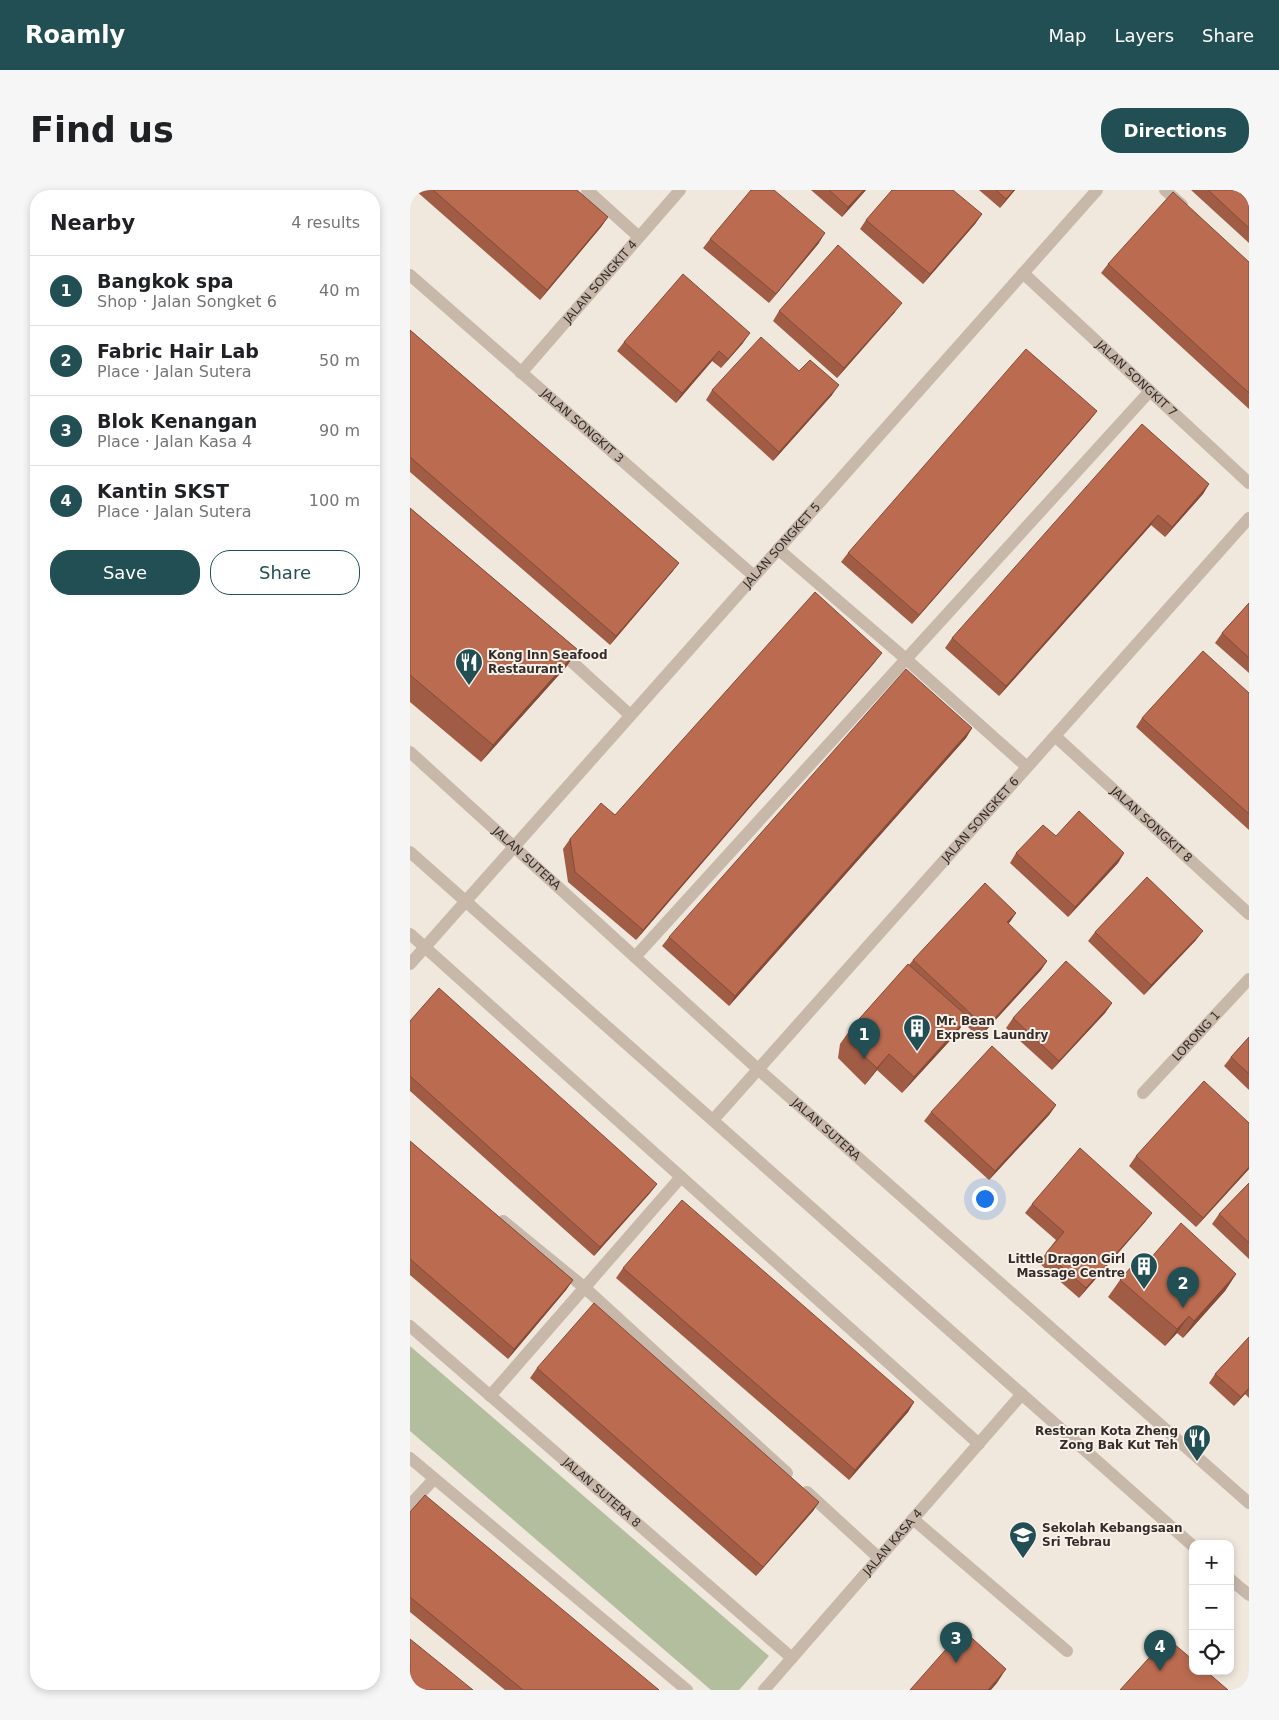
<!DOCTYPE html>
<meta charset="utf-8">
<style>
:root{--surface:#fff;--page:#f6f6f6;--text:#202124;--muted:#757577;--line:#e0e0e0;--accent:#224f53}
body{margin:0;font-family:"DejaVu Sans",sans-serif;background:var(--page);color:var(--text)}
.controls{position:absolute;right:15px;bottom:15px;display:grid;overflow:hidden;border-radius:10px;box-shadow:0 2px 8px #0003}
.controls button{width:45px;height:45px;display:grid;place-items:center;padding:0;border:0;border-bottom:1px solid var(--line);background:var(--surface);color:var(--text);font:25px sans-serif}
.you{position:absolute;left:574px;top:1008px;width:18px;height:18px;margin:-12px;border:4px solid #fff;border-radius:50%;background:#1a73e8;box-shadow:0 0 0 8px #1a73e833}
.badge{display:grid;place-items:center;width:32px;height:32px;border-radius:50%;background:var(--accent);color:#fff;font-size:16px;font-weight:700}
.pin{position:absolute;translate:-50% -41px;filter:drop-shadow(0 1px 2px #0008)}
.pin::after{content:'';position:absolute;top:26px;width:18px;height:15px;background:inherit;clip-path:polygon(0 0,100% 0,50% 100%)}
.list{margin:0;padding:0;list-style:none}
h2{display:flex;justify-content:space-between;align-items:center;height:65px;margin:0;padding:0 20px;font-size:21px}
h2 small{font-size:16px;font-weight:400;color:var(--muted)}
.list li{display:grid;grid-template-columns:32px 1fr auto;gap:15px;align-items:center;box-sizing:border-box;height:70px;padding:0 20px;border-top:1px solid var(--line)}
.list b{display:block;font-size:19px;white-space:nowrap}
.list p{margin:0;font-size:16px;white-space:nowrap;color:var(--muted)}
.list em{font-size:16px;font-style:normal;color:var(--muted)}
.actions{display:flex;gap:10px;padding:15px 20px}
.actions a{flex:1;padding:11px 0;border:1px solid var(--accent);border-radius:20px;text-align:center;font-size:18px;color:var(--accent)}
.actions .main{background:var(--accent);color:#fff}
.icon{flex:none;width:28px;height:28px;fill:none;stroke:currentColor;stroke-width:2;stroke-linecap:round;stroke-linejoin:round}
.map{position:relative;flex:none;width:839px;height:1500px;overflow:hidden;border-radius:20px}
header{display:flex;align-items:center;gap:30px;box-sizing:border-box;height:70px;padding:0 25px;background:var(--accent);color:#fff}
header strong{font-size:24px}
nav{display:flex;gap:28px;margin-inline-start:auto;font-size:18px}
.intro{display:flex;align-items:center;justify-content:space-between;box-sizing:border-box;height:120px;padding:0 30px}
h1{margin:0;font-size:35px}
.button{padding:12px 22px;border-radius:20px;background:var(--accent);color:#fff;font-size:18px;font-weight:700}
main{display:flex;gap:30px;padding:0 30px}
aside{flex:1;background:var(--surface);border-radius:20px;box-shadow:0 2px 8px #0003}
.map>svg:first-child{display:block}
</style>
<header>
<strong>Roamly</strong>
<nav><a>Map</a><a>Layers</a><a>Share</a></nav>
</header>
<div class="intro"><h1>Find us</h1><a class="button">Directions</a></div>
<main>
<aside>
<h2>Nearby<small>4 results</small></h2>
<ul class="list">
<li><span class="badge">1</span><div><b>Bangkok spa</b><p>Shop · Jalan Songket 6</p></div><em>40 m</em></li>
<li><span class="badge">2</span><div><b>Fabric Hair Lab</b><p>Place · Jalan Sutera</p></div><em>50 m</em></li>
<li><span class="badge">3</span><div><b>Blok Kenangan</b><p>Place · Jalan Kasa 4</p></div><em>90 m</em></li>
<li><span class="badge">4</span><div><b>Kantin SKST</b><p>Place · Jalan Sutera</p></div><em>100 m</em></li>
</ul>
<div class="actions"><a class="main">Save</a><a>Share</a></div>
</aside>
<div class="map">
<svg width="839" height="1500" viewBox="0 0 839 1500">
<rect width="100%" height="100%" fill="#f0e7dd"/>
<path fill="#b3be9e" d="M 0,1156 L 359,1466 L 329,1500 L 301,1500 L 0,1241 Z"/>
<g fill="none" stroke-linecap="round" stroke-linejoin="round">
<path stroke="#c7b8aa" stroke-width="12" d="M 177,0 L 229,47
M 755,0 L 772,15
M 368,359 L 496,469 L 617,577
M 149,460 L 220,525
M 225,767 L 740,201
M 93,1031 L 175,1098 L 377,1283
M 80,1206 L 271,987
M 397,1302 L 469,1368
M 0,1315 L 24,1289
M 503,1329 L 657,1461"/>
<g stroke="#c7b8aa" stroke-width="12">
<path id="s1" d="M 613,83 L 839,293"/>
<path id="s2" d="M 0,85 L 344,386"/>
<path id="s3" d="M 111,183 L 270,0"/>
<path id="s4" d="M 645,546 L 839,724"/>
<path id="s5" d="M 0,562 L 349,880 L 839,1313"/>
<path d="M 0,744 L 569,1254"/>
<path id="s6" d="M 0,774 L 687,0"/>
<path id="s7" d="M 733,903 L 839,789"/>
<path id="s8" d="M 303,930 L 839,328"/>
<path id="s9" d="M 0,1136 L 382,1468"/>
<path d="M 0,1268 L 277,1500"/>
<path id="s10" d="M 354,1500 L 612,1204"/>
</g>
<path stroke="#c7b8aa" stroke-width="12" d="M 0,662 L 783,1356
M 820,1389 L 839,1405"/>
</g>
<path fill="#a15c45" d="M 5,0 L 167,0 L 198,27 L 191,37 L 130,110 Z
M 401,0 L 456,0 L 432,27 Z
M 569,0 L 605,0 L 590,18 Z
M 781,0 L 839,0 L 839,53 Z
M 572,24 L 565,34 L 513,94 L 450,39 L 456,30 Z
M 300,49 L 409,53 L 359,113 L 293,58 Z
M 839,72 L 839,219 L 691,83 L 698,74 Z
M 369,121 L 485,122 L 427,188 L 363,131 Z
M 0,140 L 269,373 L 262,382 L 200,455 L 0,282 Z
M 214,152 L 333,153 L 311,178 L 302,171 L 266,213 L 207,161 Z
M 389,181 L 422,205 L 363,271 L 296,210 L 302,200 Z
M 687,221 L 680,230 L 502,434 L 431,372 L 438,363 Z
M 799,294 L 793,304 L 755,347 L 741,335 L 589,506 L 535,458 L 542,448 Z
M 0,318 L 168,460 L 156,477 L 71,572 L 0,512 Z
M 839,413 L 839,483 L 805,453 L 812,443 Z
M 465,472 L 226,750 L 158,692 L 153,659 L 160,649 L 205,625 Z
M 839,503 L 839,640 L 726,537 L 732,528 Z
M 562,538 L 556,548 L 319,816 L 252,756 L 259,747 Z
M 646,646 L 714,663 L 708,673 L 658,727 L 600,673 L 606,663 Z
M 606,723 L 598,734 L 637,771 L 631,780 L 569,848 L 554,833 L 546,844 L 492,903 L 467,880 L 455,895 L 428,868 L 430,854 L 442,837 L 499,775 L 503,770 Z
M 685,742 L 786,750 L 734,805 L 678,751 Z
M 702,813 L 695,823 L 642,880 L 596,838 L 603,828 Z
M 0,831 L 247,994 L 240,1003 L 184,1066 L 0,901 Z
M 839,847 L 839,900 L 814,876 L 821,867 Z
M 646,915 L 639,925 L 579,990 L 514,931 L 521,922 Z
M 0,951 L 163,1090 L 156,1100 L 98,1169 L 0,1085 Z
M 726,966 L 839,979 L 786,1037 L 719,976 Z
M 839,993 L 839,1069 L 802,1034 L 809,1024 Z
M 622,1014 L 742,1023 L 735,1032 L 669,1108 L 629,1073 L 636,1063 L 646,1050 L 615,1023 Z
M 734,1076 L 826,1084 L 815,1101 L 773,1148 L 767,1143 L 755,1156 L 698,1107 L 710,1090 Z
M 213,1078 L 504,1212 L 498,1222 L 439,1290 L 206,1088 Z
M 839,1147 L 839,1208 L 835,1204 L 824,1216 L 799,1193 L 805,1184 Z
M 127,1178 L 409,1312 L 403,1321 L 346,1386 L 120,1188 Z
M 0,1322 L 249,1500 L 95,1500 L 0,1422 Z"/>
<path fill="#834b38" d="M 454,0 L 456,0 L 432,27 L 438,17 Z
M 604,0 L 605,0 L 590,18 L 596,9 Z
M 572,24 L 565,34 L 513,94 L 520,84 Z
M 198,27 L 191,37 L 130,110 L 137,100 Z
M 415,43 L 409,53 L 359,113 L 366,104 Z
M 492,113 L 485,122 L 427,188 L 434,178 Z
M 340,143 L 333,153 L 311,178 L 318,169 Z
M 309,161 L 302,171 L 266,213 L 272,203 Z
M 429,195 L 422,205 L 363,271 L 369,262 Z
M 687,221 L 680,230 L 502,434 L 509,425 Z
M 799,294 L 793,304 L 755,347 L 762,337 Z
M 748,325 L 741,335 L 589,506 L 596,496 Z
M 269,373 L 262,382 L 200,455 L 206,446 Z
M 168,460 L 156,477 L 71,572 L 83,555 Z
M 472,463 L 465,472 L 226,750 L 233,740 Z
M 562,538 L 556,548 L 319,816 L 325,806 Z
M 714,663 L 708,673 L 658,727 L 665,717 Z
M 606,723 L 600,732 L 590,742 L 597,732 Z
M 793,741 L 786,750 L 734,805 L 741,795 Z
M 637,771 L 631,780 L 569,848 L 576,838 Z
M 702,813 L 695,823 L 642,880 L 649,871 Z
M 558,827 L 546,844 L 492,903 L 504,887 Z
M 479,864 L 467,880 L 455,895 L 467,878 Z
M 646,915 L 639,925 L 579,990 L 585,981 Z
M 839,977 L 839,979 L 786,1037 L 793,1028 Z
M 247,994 L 240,1003 L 184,1066 L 190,1057 Z
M 742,1023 L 735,1032 L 669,1108 L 676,1098 Z
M 826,1084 L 815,1101 L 773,1148 L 784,1131 Z
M 163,1090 L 156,1100 L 98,1169 L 104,1159 Z
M 779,1126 L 767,1143 L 755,1156 L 767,1139 Z
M 839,1198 L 835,1204 L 824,1216 L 831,1207 Z
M 504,1212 L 498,1222 L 439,1290 L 445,1280 Z
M 409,1312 L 403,1321 L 346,1386 L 353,1377 Z
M 596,1479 L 587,1493 L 581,1500 L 578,1500 Z"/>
<path fill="#bb6b50" stroke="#834b38" d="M 23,0 L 167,0 L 198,27 L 137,100 Z
M 341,0 L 364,0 L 415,43 L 366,104 L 300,49 Z
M 419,0 L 454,0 L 438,17 Z
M 482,0 L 543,0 L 572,24 L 520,84 L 456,30 Z
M 586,0 L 604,0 L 596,9 Z
M 798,0 L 839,0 L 839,38 Z
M 763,2 L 839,72 L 839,203 L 698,74 Z
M 428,55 L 492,113 L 434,178 L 369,121 Z
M 273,84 L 340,143 L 318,169 L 309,161 L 272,203 L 214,152 Z
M 0,140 L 269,373 L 206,446 L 0,267 Z
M 351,147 L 389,181 L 400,170 L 429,195 L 369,262 L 302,200 Z
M 616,159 L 687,221 L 509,425 L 438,363 Z
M 732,234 L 799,294 L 762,337 L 748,325 L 596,496 L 542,448 Z
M 0,318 L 168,460 L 83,555 L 0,485 Z
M 405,402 L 472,463 L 233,740 L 165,682 L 160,649 L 191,613 L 205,625 Z
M 839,413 L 839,468 L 812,443 Z
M 793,461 L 839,503 L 839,624 L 732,528 Z
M 496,479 L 562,538 L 325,806 L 259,747 Z
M 669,621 L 714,663 L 665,717 L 606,663 L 633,635 L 646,646 Z
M 737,687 L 793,741 L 741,795 L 685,742 Z
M 575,693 L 606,723 L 597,732 L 637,771 L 576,838 L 503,770 Z
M 656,771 L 702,813 L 649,871 L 603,828 Z
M 498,774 L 558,827 L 504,887 L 479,864 L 467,878 L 439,852 L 442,837 Z
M 29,798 L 247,994 L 190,1057 L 0,886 L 0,831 Z
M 839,847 L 839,884 L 821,867 Z
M 582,856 L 646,915 L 585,981 L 521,922 Z
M 794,891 L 839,933 L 839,977 L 793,1028 L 726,966 Z
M 0,951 L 163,1090 L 104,1159 L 0,1069 Z
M 670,958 L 742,1023 L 676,1098 L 636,1063 L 654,1042 L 622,1014 Z
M 839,993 L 839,1053 L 809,1024 Z
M 272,1010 L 504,1212 L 445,1280 L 213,1078 Z
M 771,1033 L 826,1084 L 784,1131 L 779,1126 L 767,1139 L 710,1090 L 727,1070 L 734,1076 Z
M 184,1113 L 409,1312 L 353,1377 L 127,1178 Z
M 839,1147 L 839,1198 L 831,1207 L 805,1184 Z
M 15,1305 L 249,1500 L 113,1500 L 0,1407 L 0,1322 Z
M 553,1440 L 596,1479 L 578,1500 L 500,1500 Z
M 757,1448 L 783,1470 L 783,1481 L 796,1481 L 818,1500 L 710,1500 Z
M 0,1449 L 63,1500 L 0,1500 Z"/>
<defs>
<g id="restaurant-pin" transform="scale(1.4375)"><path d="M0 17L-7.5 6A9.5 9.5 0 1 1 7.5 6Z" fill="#224f53" stroke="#f8f1e9"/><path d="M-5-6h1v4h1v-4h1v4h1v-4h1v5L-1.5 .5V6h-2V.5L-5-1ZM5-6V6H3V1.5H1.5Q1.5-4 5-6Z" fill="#fff"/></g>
<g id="building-pin" transform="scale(1.4375)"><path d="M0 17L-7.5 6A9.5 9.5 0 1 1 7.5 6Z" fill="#224f53" stroke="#f8f1e9"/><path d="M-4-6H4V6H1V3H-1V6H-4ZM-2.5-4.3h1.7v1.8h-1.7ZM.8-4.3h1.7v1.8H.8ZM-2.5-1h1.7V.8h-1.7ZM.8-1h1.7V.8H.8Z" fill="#fff"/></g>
<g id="school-pin" transform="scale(1.4375)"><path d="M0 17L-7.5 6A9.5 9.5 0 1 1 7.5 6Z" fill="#224f53" stroke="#f8f1e9"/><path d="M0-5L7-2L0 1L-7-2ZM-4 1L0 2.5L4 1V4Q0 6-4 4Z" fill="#fff"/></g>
</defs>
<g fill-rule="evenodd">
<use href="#restaurant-pin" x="59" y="472"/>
<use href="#building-pin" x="507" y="838"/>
<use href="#building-pin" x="734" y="1076"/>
<use href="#restaurant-pin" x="787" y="1248"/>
<use href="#school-pin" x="613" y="1345"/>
</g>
<g text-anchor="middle" stroke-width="4" stroke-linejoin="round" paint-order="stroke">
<g font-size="12" fill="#352d29" stroke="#f8f1e9">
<text dy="4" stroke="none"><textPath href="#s3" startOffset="121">JALAN SONGKIT 4</textPath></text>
<text dy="4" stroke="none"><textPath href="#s1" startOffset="155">JALAN SONGKIT 7</textPath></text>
<text dy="4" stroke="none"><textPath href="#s2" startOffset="229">JALAN SONGKIT 3</textPath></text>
<text dy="4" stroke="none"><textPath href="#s6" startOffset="560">JALAN SONGKET 5</textPath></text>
<text dy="4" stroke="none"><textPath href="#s8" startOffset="402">JALAN SONGKET 6</textPath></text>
<text dy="4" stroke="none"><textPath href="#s4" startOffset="131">JALAN SONGKIT 8</textPath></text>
<text dy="4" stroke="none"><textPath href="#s5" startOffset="158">JALAN SUTERA</textPath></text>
<text dy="4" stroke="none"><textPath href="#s7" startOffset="78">LORONG 1</textPath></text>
<text dy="4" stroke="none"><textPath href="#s5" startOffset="562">JALAN SUTERA</textPath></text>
<text dy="4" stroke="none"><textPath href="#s9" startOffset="254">JALAN SUTERA 8</textPath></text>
<text dy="4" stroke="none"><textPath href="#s10" startOffset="196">JALAN KASA 4</textPath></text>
</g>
<g font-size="12" font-weight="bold" fill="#352d29" stroke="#f8f1e9" text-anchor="start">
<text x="78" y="469">Kong Inn Seafood<tspan x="78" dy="14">Restaurant</tspan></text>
<text x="526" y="835">Mr. Bean<tspan x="526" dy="14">Express Laundry</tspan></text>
<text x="715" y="1073" text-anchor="end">Little Dragon Girl<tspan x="715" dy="14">Massage Centre</tspan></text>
<text x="768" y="1245" text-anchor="end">Restoran Kota Zheng<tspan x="768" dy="14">Zong Bak Kut Teh</tspan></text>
<text x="632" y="1342">Sekolah Kebangsaan<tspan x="632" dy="14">Sri Tebrau</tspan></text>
</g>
</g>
</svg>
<div class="controls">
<button>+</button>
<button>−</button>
<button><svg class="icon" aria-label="locate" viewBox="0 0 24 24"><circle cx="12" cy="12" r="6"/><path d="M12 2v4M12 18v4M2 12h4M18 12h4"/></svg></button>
</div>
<div class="you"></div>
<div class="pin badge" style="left:454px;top:869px">1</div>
<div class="pin badge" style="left:773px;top:1118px">2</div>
<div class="pin badge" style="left:546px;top:1473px">3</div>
<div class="pin badge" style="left:750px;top:1481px">4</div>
</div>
</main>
